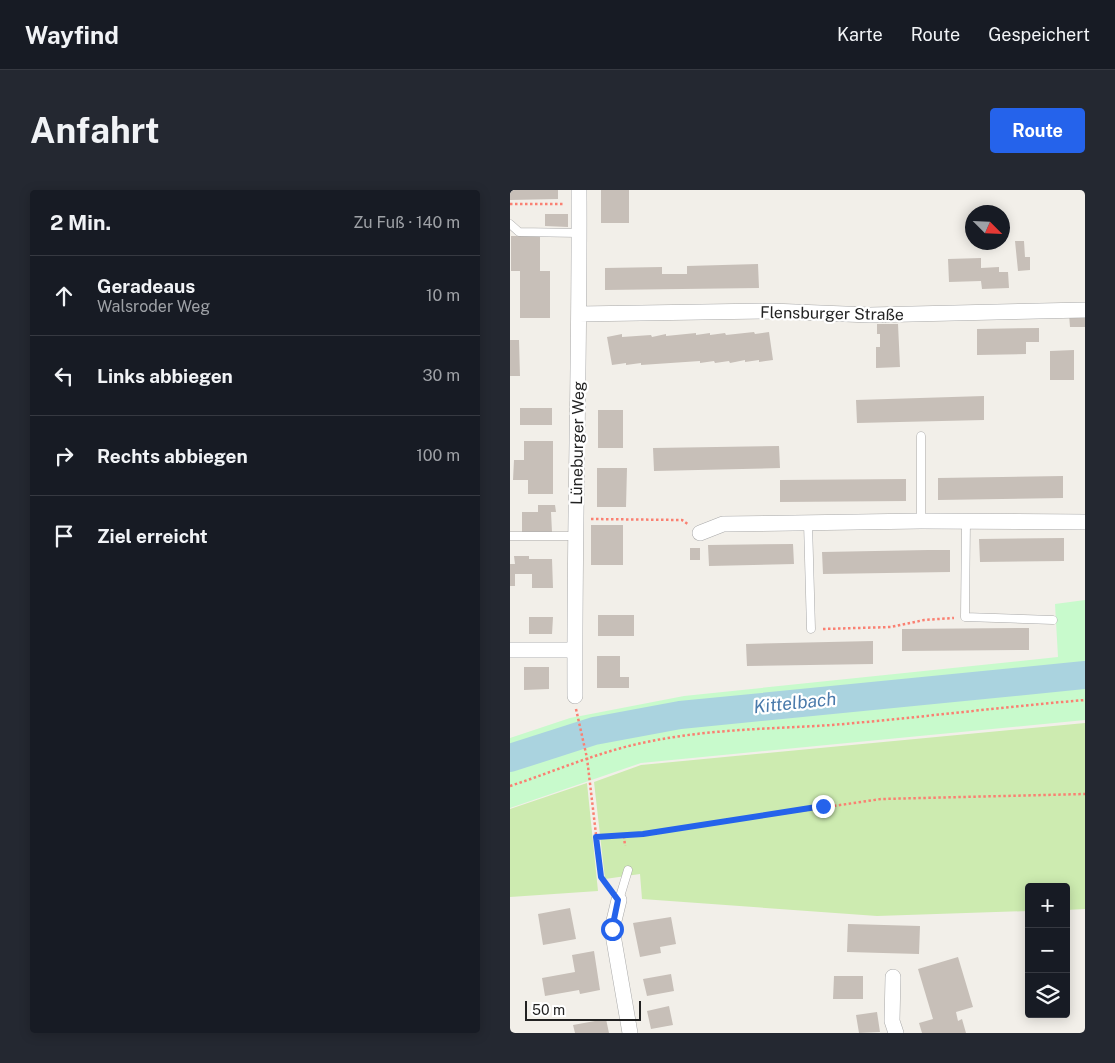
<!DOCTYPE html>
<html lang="de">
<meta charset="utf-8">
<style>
:root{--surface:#171b24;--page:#242831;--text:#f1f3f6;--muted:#9ea1a6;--line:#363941;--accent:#2563eb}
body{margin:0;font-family:"Public Sans",sans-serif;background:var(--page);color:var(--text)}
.controls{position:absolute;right:15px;bottom:15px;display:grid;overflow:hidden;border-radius:5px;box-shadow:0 2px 12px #0003}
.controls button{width:45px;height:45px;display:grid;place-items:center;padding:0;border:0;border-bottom:1px solid var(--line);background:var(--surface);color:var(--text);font:25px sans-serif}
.compass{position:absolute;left:455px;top:15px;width:45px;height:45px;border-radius:50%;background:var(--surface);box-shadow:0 2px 12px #0003;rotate:114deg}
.scale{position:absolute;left:15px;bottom:12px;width:116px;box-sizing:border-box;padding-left:5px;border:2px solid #222;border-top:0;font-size:14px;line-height:18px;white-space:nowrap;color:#222;-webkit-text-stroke:4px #fff;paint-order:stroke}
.stop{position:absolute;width:15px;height:15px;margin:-11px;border:4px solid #2563eb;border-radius:50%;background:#fff}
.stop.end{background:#2563eb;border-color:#fff;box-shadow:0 1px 5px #0008}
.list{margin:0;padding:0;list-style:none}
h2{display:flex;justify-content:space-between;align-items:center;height:65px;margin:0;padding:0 20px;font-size:21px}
h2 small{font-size:16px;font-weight:400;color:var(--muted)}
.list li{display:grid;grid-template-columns:32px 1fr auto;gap:15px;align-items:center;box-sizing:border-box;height:80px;padding:0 20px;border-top:1px solid var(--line)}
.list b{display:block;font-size:19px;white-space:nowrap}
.list p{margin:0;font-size:16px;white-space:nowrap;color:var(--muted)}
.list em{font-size:16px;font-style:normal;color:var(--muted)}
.icon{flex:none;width:28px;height:28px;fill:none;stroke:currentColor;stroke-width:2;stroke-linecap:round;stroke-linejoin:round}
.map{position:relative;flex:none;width:575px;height:843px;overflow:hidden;border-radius:5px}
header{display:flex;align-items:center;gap:30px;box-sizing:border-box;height:70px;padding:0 25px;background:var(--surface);border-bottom:1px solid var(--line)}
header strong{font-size:24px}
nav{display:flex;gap:28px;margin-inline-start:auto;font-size:18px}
.intro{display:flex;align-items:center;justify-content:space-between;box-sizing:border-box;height:120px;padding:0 30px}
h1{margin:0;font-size:35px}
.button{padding:12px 22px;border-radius:5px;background:var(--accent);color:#fff;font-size:18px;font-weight:700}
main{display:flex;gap:30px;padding:0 30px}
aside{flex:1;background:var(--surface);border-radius:5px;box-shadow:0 2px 12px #0003}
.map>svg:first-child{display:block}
</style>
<header>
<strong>Wayfind</strong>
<nav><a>Karte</a><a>Route</a><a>Gespeichert</a></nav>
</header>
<div class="intro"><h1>Anfahrt</h1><a class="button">Route</a></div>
<main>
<aside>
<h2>2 Min.<small>Zu Fuß · 140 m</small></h2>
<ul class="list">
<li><svg class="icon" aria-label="ahead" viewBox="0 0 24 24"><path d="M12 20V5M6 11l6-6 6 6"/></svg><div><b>Geradeaus</b><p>Walsroder Weg</p></div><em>10 m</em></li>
<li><svg class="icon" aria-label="left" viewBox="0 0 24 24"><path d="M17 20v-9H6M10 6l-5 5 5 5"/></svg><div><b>Links abbiegen</b></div><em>30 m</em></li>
<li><svg class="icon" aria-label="right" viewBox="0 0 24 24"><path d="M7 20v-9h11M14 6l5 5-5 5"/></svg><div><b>Rechts abbiegen</b></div><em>100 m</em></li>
<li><svg class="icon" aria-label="arrive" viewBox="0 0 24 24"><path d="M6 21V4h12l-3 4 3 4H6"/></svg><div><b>Ziel erreicht</b></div></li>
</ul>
</aside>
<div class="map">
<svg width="575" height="843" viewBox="0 0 575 843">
<rect width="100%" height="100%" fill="#f2efe9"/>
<path fill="#cdebb0" d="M 575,533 L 575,719 L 556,720 L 556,697 L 519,697 L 519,721 L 367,726 L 132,709 L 130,684 L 95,689 L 84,592 L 131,575 Z
M 77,593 L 88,701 L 0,707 L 0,619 Z"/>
<path fill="#c8facc" d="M 575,410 L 575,530 L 131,573 L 0,618 L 0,548 L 60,528 L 174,506 L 548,467 L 545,414 Z"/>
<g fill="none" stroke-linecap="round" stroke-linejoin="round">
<path stroke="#aad3df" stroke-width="28" d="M 0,568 L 84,541 L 170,525 L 575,485"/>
</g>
<path fill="#c7bfb8" d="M 0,0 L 48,0 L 48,9 L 0,10 Z
M 91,0 L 119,0 L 119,33 L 91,33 Z
M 35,24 L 58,24 L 58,37 L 35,36 Z
M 1,46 L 30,46 L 30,81 L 40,81 L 40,128 L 10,128 L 10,81 L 1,81 Z
M 505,51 L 514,51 L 515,67 L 520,67 L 520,80 L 508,81 Z
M 471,68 L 471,78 L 489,77 L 489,82 L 498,82 L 499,98 L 472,99 L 471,91 L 439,92 L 438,69 Z
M 248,74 L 249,98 L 95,100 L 95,78 L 152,77 L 152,84 L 177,84 L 177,76 Z
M 575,123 L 575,137 L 560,137 L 559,124 Z
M 367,134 L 388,134 L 390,177 L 366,178 L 366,157 L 370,157 L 370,144 L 367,144 Z
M 529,138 L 529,152 L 516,152 L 516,164 L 467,165 L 467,139 Z
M 244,142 L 245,144 L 259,142 L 263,170 L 249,172 L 249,170 L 235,172 L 235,170 L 220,173 L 219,171 L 205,173 L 204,171 L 190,173 L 190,171 L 131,175 L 131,173 L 116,175 L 116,173 L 102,175 L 97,147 L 112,144 L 112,147 L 141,145 L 142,147 L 156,144 L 156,146 L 186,143 L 186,145 L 200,143 L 200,145 L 215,143 L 216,145 Z
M 0,150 L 9,150 L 10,186 L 0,186 Z
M 564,160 L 564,190 L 540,190 L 540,161 Z
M 474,206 L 474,230 L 347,233 L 346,210 Z
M 10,218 L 42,218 L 42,235 L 10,235 Z
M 88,220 L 113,220 L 113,258 L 88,258 Z
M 14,251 L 43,251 L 43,304 L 18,304 L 18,290 L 3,290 L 4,270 L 14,270 Z
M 269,256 L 270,278 L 144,281 L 143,258 Z
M 87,278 L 117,278 L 116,317 L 87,317 Z
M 553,286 L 553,308 L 428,310 L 428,288 Z
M 396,289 L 396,311 L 270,312 L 270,290 Z
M 28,315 L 45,315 L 46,322 L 41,322 L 42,342 L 12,343 L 12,322 L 28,322 Z
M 81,335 L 113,335 L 113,375 L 81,375 Z
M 554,348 L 554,371 L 470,372 L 469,349 Z
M 283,354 L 284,374 L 199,376 L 198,355 Z
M 180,358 L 190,358 L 190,370 L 180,370 Z
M 418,360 L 440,360 L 440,382 L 313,384 L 312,362 Z
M 4,366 L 19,366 L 19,369 L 42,369 L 43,398 L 22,398 L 22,384 L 5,384 L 5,396 L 0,396 L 0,374 L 5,374 Z
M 88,425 L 124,425 L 124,446 L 88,446 Z
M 19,427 L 43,427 L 42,444 L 19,444 Z
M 519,438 L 519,460 L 392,461 L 392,439 Z
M 363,451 L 363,474 L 237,476 L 236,454 Z
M 87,466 L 110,466 L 110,487 L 119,487 L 119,498 L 87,498 Z
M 14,477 L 39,477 L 39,499 L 14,500 Z
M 60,718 L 66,749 L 33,755 L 28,724 Z
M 161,727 L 166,754 L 150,757 L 151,763 L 130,767 L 123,733 Z
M 338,734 L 410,736 L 409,764 L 337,762 Z
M 84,761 L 90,800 L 70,804 L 69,800 L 35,806 L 32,788 L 65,782 L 62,765 Z
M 448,767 L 463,817 L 446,822 L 448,831 L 452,829 L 456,843 L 412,843 L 409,833 L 423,829 L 408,779 Z
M 161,784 L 164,801 L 137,806 L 133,789 Z
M 324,786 L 353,786 L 353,809 L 323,809 Z
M 159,816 L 163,835 L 141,839 L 137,821 Z
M 367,822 L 370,842 L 349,843 L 346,825 Z
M 96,829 L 99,843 L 65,843 L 63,835 Z"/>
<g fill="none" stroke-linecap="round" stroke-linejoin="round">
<g stroke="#a9a9a9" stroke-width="9">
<path id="lane" d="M 0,34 L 9,42 L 69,43
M 411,246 L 411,331
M 456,331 L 455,427 L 543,430
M 298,333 L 301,439
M 0,346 L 65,346
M 109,710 L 118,680"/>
</g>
<g stroke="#a9a9a9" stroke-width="16">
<path id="street" d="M 69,124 L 261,121 L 360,125 L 575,120
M 190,343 L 213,334 L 411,331 L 575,332
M 0,460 L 65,460
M 65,506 C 64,337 70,169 69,0
M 109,710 L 102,739 L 120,843
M 383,787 L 382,831 L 386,843"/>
</g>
<path stroke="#fa8072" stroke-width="2.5" stroke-dasharray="2.5 2.5" stroke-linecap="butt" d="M 0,14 L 55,14
M 81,329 L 172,330 L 179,335
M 313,439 L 381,437 L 414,430 L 444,428
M 66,519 L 77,568 L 91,687 L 100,699
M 0,596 C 46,581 90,561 137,552 C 198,539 260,539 322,535 C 406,528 491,517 575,510
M 114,646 L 115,656
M 86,647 L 133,644 L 371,609 L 575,604"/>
<use href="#lane" stroke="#fff" stroke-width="8"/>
<use href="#street" stroke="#fff" stroke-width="15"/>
</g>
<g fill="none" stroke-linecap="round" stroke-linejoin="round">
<path stroke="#2563eb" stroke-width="6" d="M 102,739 L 108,710 L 91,687 L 86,647 L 133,644 L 313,616"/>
</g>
<g text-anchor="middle" stroke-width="4.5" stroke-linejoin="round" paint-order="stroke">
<g font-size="16" fill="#222" stroke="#fff">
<text transform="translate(322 123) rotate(1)" y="6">Flensburger Straße</text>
<text transform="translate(67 253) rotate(-89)" y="6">Lüneburger Weg</text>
</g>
<g font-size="18" font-style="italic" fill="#4a7aab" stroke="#fff">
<text transform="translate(285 513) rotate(-6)" y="6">Kittelbach</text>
</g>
</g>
</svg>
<div class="controls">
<button>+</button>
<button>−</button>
<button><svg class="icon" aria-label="layers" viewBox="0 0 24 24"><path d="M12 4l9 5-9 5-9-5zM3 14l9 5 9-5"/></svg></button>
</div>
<svg class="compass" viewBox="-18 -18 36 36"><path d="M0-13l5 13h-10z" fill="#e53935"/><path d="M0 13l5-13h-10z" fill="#9ea1a6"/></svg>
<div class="scale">50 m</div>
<div class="stop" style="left:102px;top:739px"></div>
<div class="stop end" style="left:313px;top:616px"></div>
</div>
</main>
